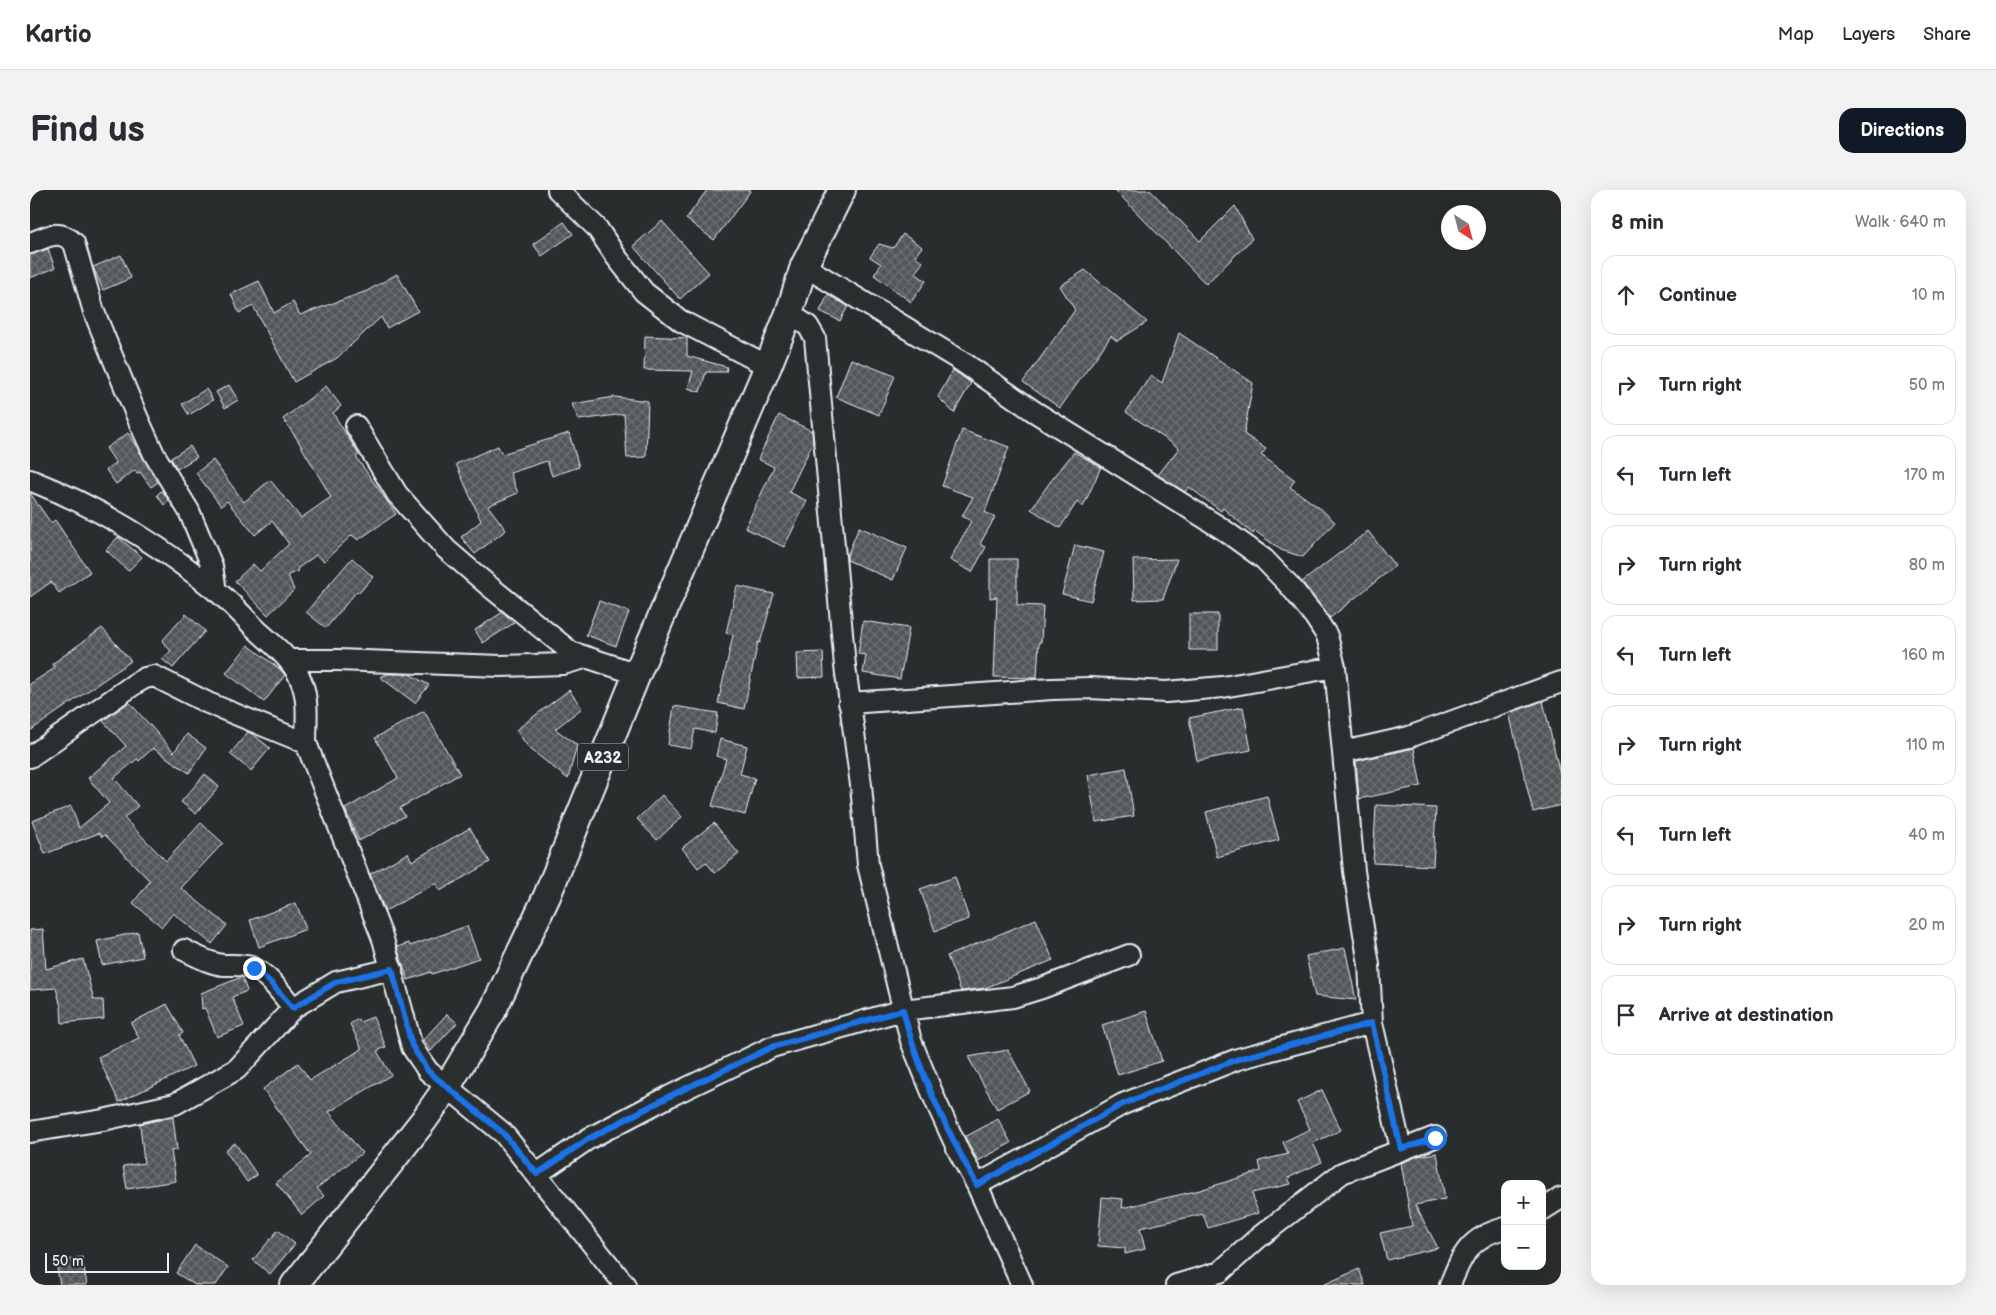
<!DOCTYPE html>
<meta charset="utf-8">
<style>
:root{--surface:#fff;--page:#f2f2f3;--text:#2b2b33;--muted:#7c7c81;--line:#e1e1e2;--accent:#111827}
body{margin:0;font-family:"Balsamiq Sans",sans-serif;background:var(--page);color:var(--text)}
.controls{position:absolute;right:15px;bottom:15px;display:grid;overflow:hidden;border-radius:10px;box-shadow:0 5px 20px #0002}
.controls button{width:45px;height:45px;display:grid;place-items:center;padding:0;border:0;border-bottom:1px solid var(--line);background:var(--surface);color:var(--text);font:25px sans-serif}
.compass{position:absolute;left:1411px;top:15px;width:45px;height:45px;border-radius:50%;background:var(--surface);box-shadow:0 5px 20px #0002;rotate:144deg}
.scale{position:absolute;left:15px;bottom:12px;width:124px;box-sizing:border-box;padding-left:5px;border:2px solid #e8f1f8;border-top:0;font-size:14px;line-height:18px;white-space:nowrap;color:#e8f1f8;-webkit-text-stroke:4px #2a2d2e;paint-order:stroke}
.stop{position:absolute;width:15px;height:15px;margin:-11px;border:4px solid #1a73e8;border-radius:50%;background:#fff}
.stop.end{background:#1a73e8;border-color:#fff;box-shadow:0 1px 5px #0008}
.list{margin:0;padding:0;list-style:none}
h2{display:flex;justify-content:space-between;align-items:center;height:65px;margin:0;padding:0 20px;font-size:21px}
h2 small{font-size:16px;font-weight:400;color:var(--muted)}
.list li{display:grid;grid-template-columns:32px 1fr auto;gap:15px;align-items:center;box-sizing:border-box;height:80px;margin:0 10px 10px;padding:0 10px;border:1px solid var(--line);border-radius:15px}
.list b{display:block;font-size:19px;white-space:nowrap}
.list em{font-size:16px;font-style:normal;color:var(--muted)}
.icon{flex:none;width:28px;height:28px;fill:none;stroke:currentColor;stroke-width:2;stroke-linecap:round;stroke-linejoin:round}
.map{position:relative;flex:none;width:1531px;height:1095px;overflow:hidden;border-radius:15px}
header{display:flex;align-items:center;gap:30px;box-sizing:border-box;height:70px;padding:0 25px;background:var(--surface);border-bottom:1px solid var(--line)}
header strong{font-size:24px}
nav{display:flex;gap:28px;margin-inline-start:auto;font-size:18px}
.intro{display:flex;align-items:center;justify-content:space-between;box-sizing:border-box;height:120px;padding:0 30px}
h1{margin:0;font-size:35px}
.button{padding:12px 22px;border-radius:15px;background:var(--accent);color:#fff;font-size:18px;font-weight:700}
main{display:flex;gap:30px;padding:0 30px}
aside{flex:1;background:var(--surface);border-radius:15px;box-shadow:0 5px 20px #0002}
.map>svg:first-child{display:block}
</style>
<header>
<strong>Kartio</strong>
<nav><a>Map</a><a>Layers</a><a>Share</a></nav>
</header>
<div class="intro"><h1>Find us</h1><a class="button">Directions</a></div>
<main>
<div class="map">
<svg width="1531" height="1095" viewBox="0 0 1531 1095">
<defs>
<pattern id="building-cross-hatch" width="8" height="8" patternUnits="userSpaceOnUse" patternTransform="scale(1.25)"><rect width="8" height="8" fill="#535759"/><path d="M0 0l8 8M0 8l8-8" fill="none" stroke="#6c7072"/></pattern>
</defs>
<rect width="100%" height="100%" fill="#2a2d2e"/>
<filter id="ink" filterUnits="userSpaceOnUse"><feTurbulence type="fractalNoise" baseFrequency=".02" numOctaves="2"/><feDisplacementMap in="SourceGraphic" scale="10" xChannelSelector="R" yChannelSelector="G"/><feConvolveMatrix kernelMatrix="1 2 1 2 8 2 1 2 1" color-interpolation-filters="sRGB"/></filter>
<g filter="url(#ink)">
<path fill="url(#building-cross-hatch)" stroke="#e8f1f8" d="M 677,0 L 721,0 L 684,50 L 656,29 Z
M 1085,0 L 1120,0 L 1170,51 L 1205,16 L 1222,49 L 1176,94 Z
M 632,31 L 679,83 L 650,109 L 603,56 Z
M 534,32 L 543,44 L 512,66 L 503,54 Z
M 873,44 L 892,57 L 885,66 L 893,72 L 885,83 L 896,91 L 881,112 L 844,85 L 851,74 L 840,67 L 849,54 L 863,58 Z
M 18,59 L 25,78 L 0,88 L 0,65 Z
M 91,65 L 101,88 L 73,100 L 63,77 Z
M 1055,80 L 1117,132 L 1087,151 L 1081,146 L 1030,218 L 993,192 L 1045,120 L 1030,96 Z
M 367,84 L 388,121 L 357,138 L 351,127 L 307,168 L 264,192 L 223,116 L 209,123 L 201,104 L 229,91 L 244,123 L 263,112 L 270,125 L 337,101 Z
M 798,105 L 818,116 L 810,131 L 790,121 Z
M 1149,143 L 1223,193 L 1214,244 L 1236,259 L 1231,265 L 1265,290 L 1260,297 L 1291,319 L 1305,332 L 1273,367 L 1251,360 L 1225,341 L 1223,344 L 1193,318 L 1191,321 L 1159,297 L 1155,302 L 1128,285 L 1149,258 L 1096,222 L 1121,185 L 1132,193 Z
M 615,146 L 657,148 L 657,166 L 697,177 L 696,182 L 676,182 L 670,202 L 658,198 L 663,181 L 614,180 Z
M 821,169 L 865,186 L 849,225 L 806,207 Z
M 923,180 L 941,193 L 924,223 L 908,207 Z
M 199,195 L 208,210 L 195,218 L 186,202 Z
M 296,196 L 311,216 L 303,223 L 329,265 L 326,267 L 366,324 L 328,350 L 322,345 L 294,371 L 286,365 L 267,379 L 268,381 L 258,385 L 264,400 L 238,425 L 205,391 L 223,374 L 230,381 L 259,354 L 242,331 L 225,345 L 197,311 L 191,316 L 166,283 L 183,270 L 214,312 L 240,290 L 271,328 L 301,307 L 267,249 L 253,229 Z
M 176,199 L 183,210 L 159,225 L 152,214 Z
M 585,207 L 618,211 L 616,267 L 597,268 L 594,224 L 549,230 L 542,214 Z
M 749,225 L 782,241 L 783,253 L 759,302 L 777,311 L 754,357 L 715,338 L 744,277 L 728,269 Z
M 932,240 L 979,257 L 955,322 L 965,327 L 950,354 L 956,357 L 942,382 L 920,370 L 941,331 L 932,326 L 943,307 L 912,296 Z
M 98,243 L 128,292 L 121,297 L 110,282 L 107,283 L 105,280 L 86,294 L 76,280 L 86,273 L 76,258 Z
M 539,243 L 549,277 L 522,286 L 517,271 L 480,283 L 488,303 L 458,316 L 476,340 L 445,364 L 431,347 L 451,331 L 426,274 L 468,256 L 472,264 Z
M 160,256 L 167,267 L 147,279 L 141,268 Z
M 1044,262 L 1071,277 L 1053,317 L 1047,312 L 1030,338 L 1001,319 L 1020,292 Z
M 132,300 L 139,311 L 134,315 L 127,305 Z
M 0,303 L 21,333 L 25,330 L 60,382 L 29,403 L 21,392 L 0,407 Z
M 829,337 L 877,358 L 863,390 L 817,370 L 817,366 Z
M 1338,341 L 1365,376 L 1300,428 L 1272,392 Z
M 88,347 L 112,367 L 98,381 L 76,360 Z
M 1045,355 L 1074,362 L 1061,411 L 1032,404 Z
M 322,368 L 343,387 L 329,403 L 327,401 L 296,438 L 276,422 Z
M 960,369 L 987,369 L 987,415 L 1013,416 L 1011,452 L 1009,452 L 1007,488 L 964,487 L 967,407 L 960,408 Z
M 1147,369 L 1133,409 L 1104,410 L 1103,370 Z
M 707,396 L 744,404 L 730,453 L 728,452 L 714,519 L 688,513 L 703,445 L 696,443 Z
M 569,411 L 599,422 L 586,456 L 556,445 Z
M 473,422 L 484,433 L 453,453 L 445,440 Z
M 156,424 L 175,441 L 143,478 L 132,469 L 141,461 L 132,451 Z
M 1159,424 L 1188,424 L 1188,460 L 1159,460 Z
M 833,431 L 879,438 L 870,489 L 833,483 L 836,465 L 828,464 Z
M 72,438 L 101,471 L 0,541 L 0,494 L 25,478 L 22,474 Z
M 218,455 L 251,480 L 255,485 L 234,512 L 196,483 Z
M 793,462 L 794,487 L 768,488 L 767,463 Z
M 357,484 L 379,484 L 399,495 L 385,513 L 350,487 Z
M 539,500 L 552,518 L 525,539 L 547,555 L 538,589 L 499,558 L 486,540 Z
M 1513,511 L 1531,588 L 1531,615 L 1503,622 L 1479,523 Z
M 99,512 L 144,562 L 157,544 L 176,558 L 159,583 L 123,558 L 109,571 L 107,569 L 84,588 L 108,616 L 94,628 L 136,671 L 171,633 L 193,653 L 151,698 L 197,735 L 182,754 L 143,723 L 132,737 L 103,713 L 120,691 L 75,645 L 72,647 L 69,643 L 15,664 L 2,631 L 41,616 L 49,638 L 79,613 L 58,588 L 96,556 L 73,531 Z
M 644,516 L 688,523 L 685,543 L 665,539 L 661,559 L 638,555 Z
M 1213,517 L 1221,560 L 1167,571 L 1159,528 Z
M 394,521 L 430,584 L 370,618 L 375,626 L 329,651 L 315,619 L 368,588 L 345,548 Z
M 218,542 L 224,545 L 240,558 L 221,581 L 200,564 Z
M 690,549 L 717,556 L 710,584 L 725,588 L 715,625 L 682,616 L 696,569 L 686,566 Z
M 1384,558 L 1391,596 L 1329,609 L 1326,571 Z
M 1096,578 L 1104,626 L 1066,632 L 1058,585 Z
M 175,584 L 189,597 L 166,624 L 151,612 Z
M 632,605 L 652,627 L 627,650 L 607,629 Z
M 1237,606 L 1249,650 L 1187,667 L 1176,622 Z
M 1346,615 L 1406,618 L 1403,676 L 1343,673 Z
M 684,633 L 709,664 L 685,683 L 676,672 L 668,678 L 652,658 Z
M 440,638 L 460,672 L 410,701 L 406,693 L 355,721 L 340,684 L 378,663 L 382,671 Z
M 925,687 L 939,729 L 905,741 L 890,699 Z
M 266,713 L 276,739 L 229,757 L 220,730 Z
M 1006,729 L 1023,770 L 955,798 L 931,801 L 917,766 Z
M 437,736 L 449,768 L 402,784 L 401,782 L 378,790 L 367,757 L 379,753 L 380,756 Z
M 13,739 L 16,779 L 53,769 L 64,810 L 73,810 L 74,829 L 32,833 L 31,817 L 26,798 L 0,800 L 0,740 Z
M 108,742 L 113,767 L 72,775 L 67,751 Z
M 1315,758 L 1326,810 L 1285,806 L 1276,766 Z
M 212,787 L 217,801 L 202,807 L 214,836 L 187,847 L 175,818 L 172,819 L 171,803 Z
M 137,814 L 153,843 L 149,845 L 164,876 L 89,912 L 68,867 L 109,848 L 101,833 Z
M 1116,821 L 1132,871 L 1088,885 L 1072,835 Z
M 417,824 L 427,833 L 401,861 L 393,850 Z
M 343,827 L 356,857 L 347,861 L 361,885 L 299,922 L 332,963 L 287,998 L 294,1006 L 272,1025 L 246,993 L 281,965 L 233,899 L 268,873 L 280,890 L 332,859 L 320,834 L 328,829 L 330,832 Z
M 978,860 L 1000,901 L 967,919 L 938,867 Z
M 1292,900 L 1311,940 L 1283,953 L 1292,972 L 1258,988 L 1261,994 L 1222,1003 L 1228,1023 L 1178,1038 L 1173,1024 L 1110,1038 L 1115,1059 L 1095,1064 L 1095,1058 L 1068,1056 L 1072,1007 L 1093,1009 L 1092,1018 L 1170,1000 L 1231,981 L 1229,971 L 1258,964 L 1253,952 L 1280,939 L 1267,912 Z
M 143,927 L 147,960 L 141,961 L 146,991 L 97,999 L 93,976 L 114,973 L 110,934 Z
M 968,929 L 981,953 L 948,971 L 935,947 Z
M 205,953 L 227,985 L 217,992 L 195,960 Z
M 1407,963 L 1415,1009 L 1385,1015 L 1408,1058 L 1357,1070 L 1350,1043 L 1382,1036 L 1371,973 L 1388,966 Z
M 248,1040 L 265,1054 L 240,1084 L 223,1070 Z
M 165,1055 L 198,1077 L 186,1095 L 165,1095 L 146,1083 Z
M 52,1067 L 57,1095 L 30,1095 L 26,1072 Z
M 1329,1079 L 1335,1095 L 1293,1095 Z"/>
<g fill="none" stroke-linecap="round" stroke-linejoin="round">
<g stroke="#e8f1f8" stroke-width="24">
<path id="minor" d="M 528,0 L 567,38 L 587,68 L 614,102 L 651,131 L 738,176
M 0,53 C 18,47 28,38 44,53 L 64,122 L 108,229 L 124,264 L 159,321 L 182,376 L 186,401
M 774,76 L 931,171 L 1005,222 L 1191,338 L 1234,369 L 1261,397 L 1285,427 L 1297,446 L 1305,477 L 1324,681 L 1339,775 L 1342,833 L 1371,959
M 759,123 L 778,136 L 785,148 L 815,476 L 831,595 L 838,675 L 881,851 L 906,912 L 929,962 L 947,995 L 992,1095
M 326,236 L 367,304 L 416,359 L 459,396 L 541,462 L 607,484
M 0,290 C 66,316 130,355 185,400 C 200,411 213,426 226,439 C 243,455 264,470 272,493 C 279,512 276,534 276,553 L 353,749 L 382,857 L 398,881 L 473,943 L 595,1095
M 260,470 L 307,470 L 471,476 L 533,474 L 555,468
M 819,513 L 1022,499 L 1060,498 L 1136,502 L 1193,497 L 1305,477
M 1313,562 L 1379,547 L 1531,492
M 0,567 L 106,493 L 115,488 L 124,486 L 178,513 L 276,553
M 154,760 C 166,766 181,774 194,775 C 204,775 212,774 221,777 C 238,784 252,804 263,818
M 0,942 L 73,930 L 145,914 L 207,879 L 263,818 L 306,792 L 362,779
M 507,984 L 558,949 L 640,906 L 742,857 L 873,820 L 983,807 L 1012,798 L 1099,765
M 947,995 L 1093,914 L 1208,869 L 1342,833
M 1512,1020 L 1531,1008
M 1146,1095 L 1190,1082 L 1228,1048 L 1312,983 L 1405,947
M 1420,1095 C 1432,1064 1440,1047 1475,1038"/>
</g>
<g stroke="#e8f1f8" stroke-width="30">
<path id="major" d="M 264,1095 L 394,930 L 417,897 L 463,820 L 517,706 L 607,484 L 738,176 L 759,123 L 774,76 L 812,0"/>
</g>
<use href="#minor" stroke="#2a2d2e" stroke-width="20"/>
<use href="#major" stroke="#2a2d2e" stroke-width="26"/>
</g>
</g>
<g fill="none" stroke-linecap="round" stroke-linejoin="round" filter="url(#ink)">
<path stroke="#1a73e8" stroke-width="6" d="M 224,778 L 240,792 L 263,818 L 306,792 L 362,779 L 382,856 L 398,881 L 473,943 L 507,984 L 558,949 L 640,906 L 742,857 L 873,820 C 888,881 916,939 947,995 L 1093,914 L 1208,869 L 1342,833 L 1371,959 L 1405,948"/>
</g>
<g text-anchor="middle" stroke-width="4" stroke-linejoin="round" paint-order="stroke">
<rect fill="#2a2d2e" stroke="#afb6bb" stroke-width="1" x="548" y="553.5" width="50" height="27" rx="4"/>
<g font-size="16" font-weight="bold" fill="#e8f1f8">
<text x="573" y="573">A232</text>
</g>
</g>
</svg>
<div class="controls">
<button>+</button>
<button>−</button>
</div>
<svg class="compass" viewBox="-18 -18 36 36"><path d="M0-13l5 13h-10z" fill="#e53935"/><path d="M0 13l5-13h-10z" fill="#7c7c81"/></svg>
<div class="scale">50 m</div>
<div class="stop" style="left:1405px;top:948px"></div>
<div class="stop end" style="left:224px;top:778px"></div>
</div>
<aside>
<h2>8 min<small>Walk · 640 m</small></h2>
<ul class="list">
<li><svg class="icon" aria-label="ahead" viewBox="0 0 24 24"><path d="M12 20V5M6 11l6-6 6 6"/></svg><div><b>Continue</b></div><em>10 m</em></li>
<li><svg class="icon" aria-label="right" viewBox="0 0 24 24"><path d="M7 20v-9h11M14 6l5 5-5 5"/></svg><div><b>Turn right</b></div><em>50 m</em></li>
<li><svg class="icon" aria-label="left" viewBox="0 0 24 24"><path d="M17 20v-9H6M10 6l-5 5 5 5"/></svg><div><b>Turn left</b></div><em>170 m</em></li>
<li><svg class="icon" aria-label="right" viewBox="0 0 24 24"><path d="M7 20v-9h11M14 6l5 5-5 5"/></svg><div><b>Turn right</b></div><em>80 m</em></li>
<li><svg class="icon" aria-label="left" viewBox="0 0 24 24"><path d="M17 20v-9H6M10 6l-5 5 5 5"/></svg><div><b>Turn left</b></div><em>160 m</em></li>
<li><svg class="icon" aria-label="right" viewBox="0 0 24 24"><path d="M7 20v-9h11M14 6l5 5-5 5"/></svg><div><b>Turn right</b></div><em>110 m</em></li>
<li><svg class="icon" aria-label="left" viewBox="0 0 24 24"><path d="M17 20v-9H6M10 6l-5 5 5 5"/></svg><div><b>Turn left</b></div><em>40 m</em></li>
<li><svg class="icon" aria-label="right" viewBox="0 0 24 24"><path d="M7 20v-9h11M14 6l5 5-5 5"/></svg><div><b>Turn right</b></div><em>20 m</em></li>
<li><svg class="icon" aria-label="arrive" viewBox="0 0 24 24"><path d="M6 21V4h12l-3 4 3 4H6"/></svg><div><b>Arrive at destination</b></div></li>
</ul>
</aside>
</main>
